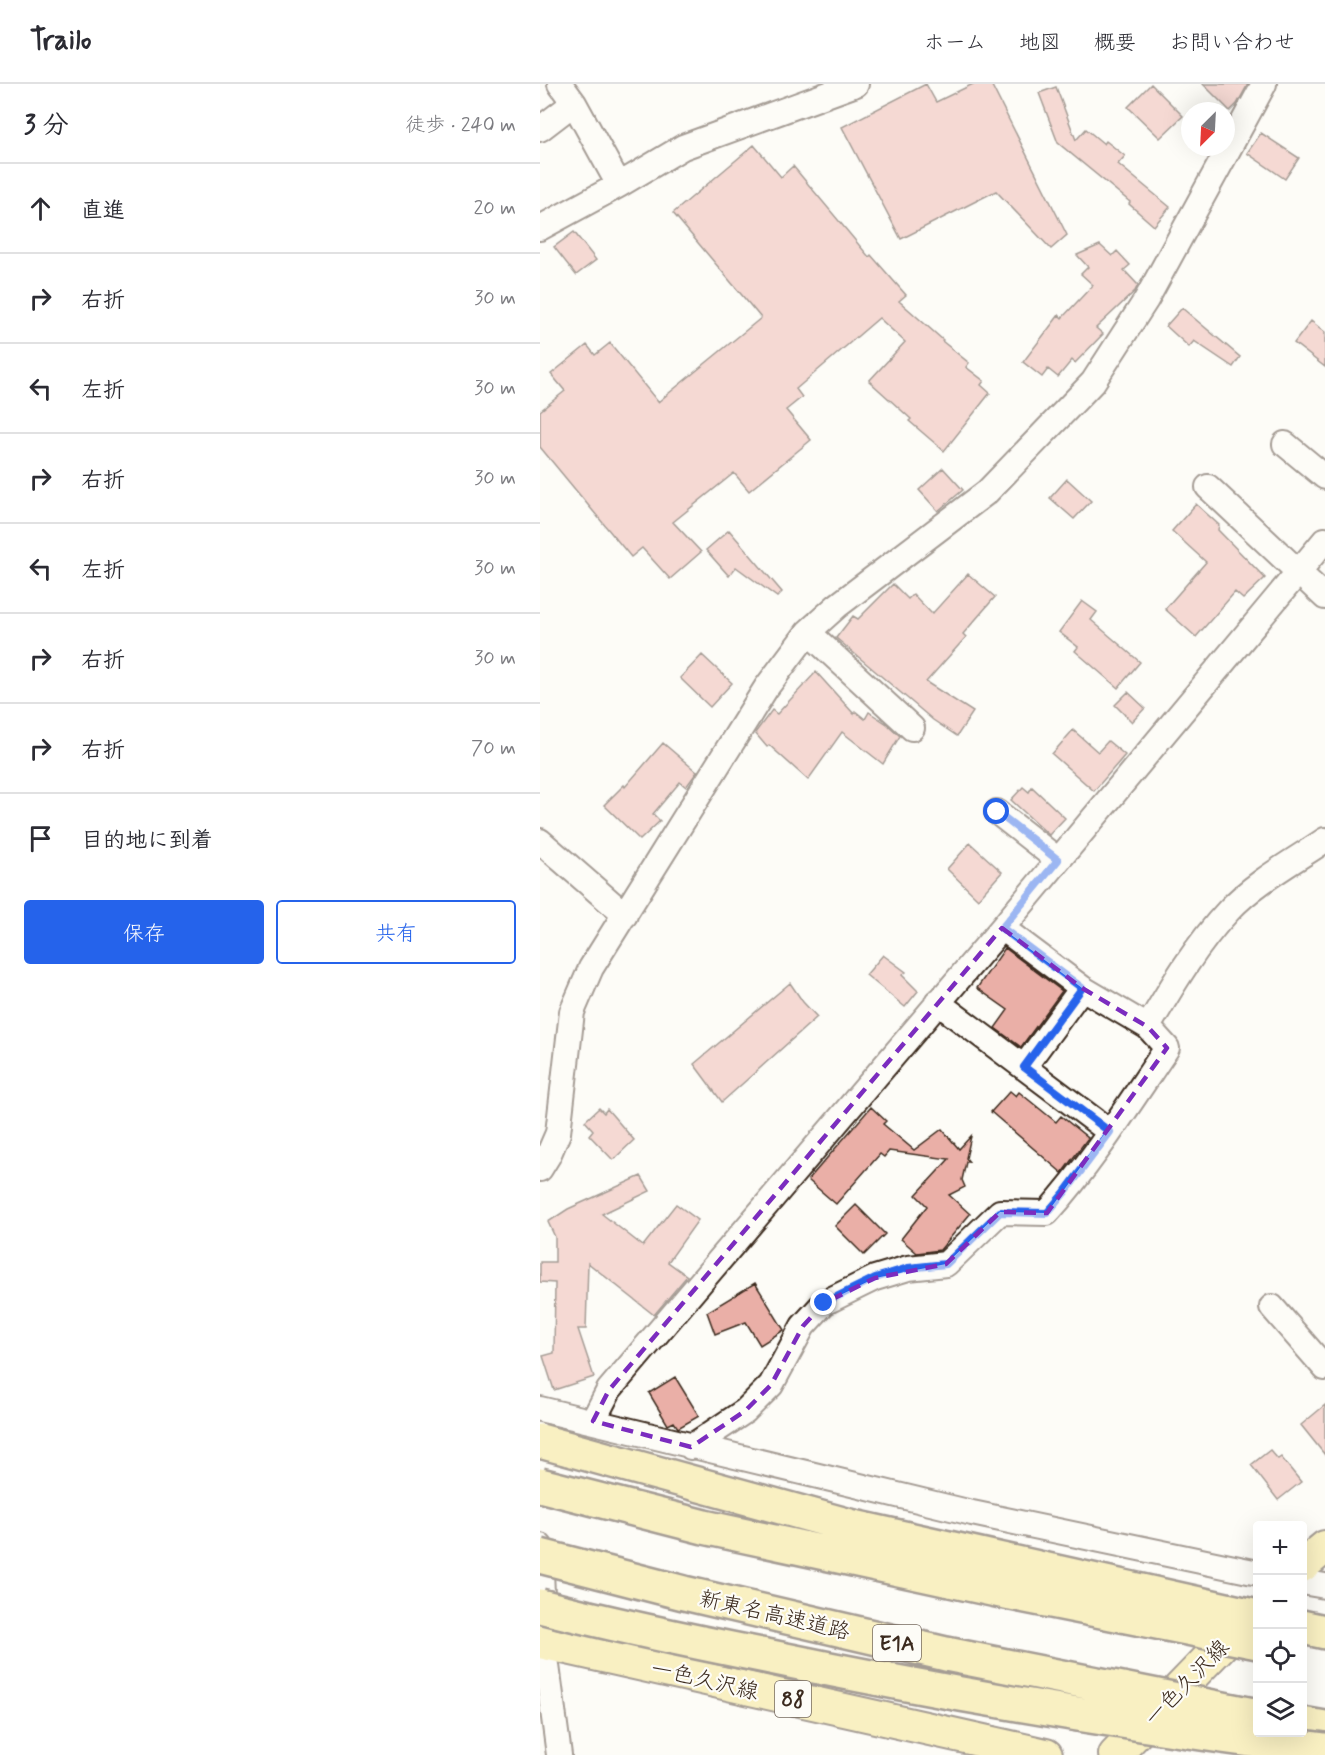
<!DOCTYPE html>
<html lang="ja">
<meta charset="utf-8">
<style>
:root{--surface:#fff;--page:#f2f2f3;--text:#2b2b33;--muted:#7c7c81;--line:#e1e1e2;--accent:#2563eb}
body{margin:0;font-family:Mynerve,"Klee One",sans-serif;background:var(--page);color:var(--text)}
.controls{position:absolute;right:18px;bottom:18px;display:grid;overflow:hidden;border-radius:6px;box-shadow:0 6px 24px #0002}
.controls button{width:54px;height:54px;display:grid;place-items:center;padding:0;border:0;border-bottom:2px solid var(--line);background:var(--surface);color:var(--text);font:30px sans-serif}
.compass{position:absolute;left:641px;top:18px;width:54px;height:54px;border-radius:50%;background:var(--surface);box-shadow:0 6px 24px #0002;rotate:204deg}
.stop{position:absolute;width:18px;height:18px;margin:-14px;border:4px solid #2563eb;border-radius:50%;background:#fff}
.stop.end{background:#2563eb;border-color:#fff;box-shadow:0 2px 6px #0008}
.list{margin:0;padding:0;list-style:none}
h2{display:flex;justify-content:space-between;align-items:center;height:78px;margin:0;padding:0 24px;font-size:26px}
h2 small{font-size:20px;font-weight:400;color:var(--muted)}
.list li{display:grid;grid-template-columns:39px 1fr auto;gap:18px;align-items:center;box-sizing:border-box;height:90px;padding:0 24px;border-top:2px solid var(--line)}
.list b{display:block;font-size:22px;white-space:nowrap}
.list em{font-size:20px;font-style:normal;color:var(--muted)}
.actions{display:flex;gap:12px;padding:18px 24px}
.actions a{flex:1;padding:14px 0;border:2px solid var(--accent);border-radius:6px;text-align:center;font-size:21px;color:var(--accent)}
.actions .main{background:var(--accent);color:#fff}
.icon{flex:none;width:33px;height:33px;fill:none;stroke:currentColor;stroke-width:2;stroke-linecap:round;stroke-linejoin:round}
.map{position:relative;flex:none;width:785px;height:1671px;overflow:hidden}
header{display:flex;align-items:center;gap:36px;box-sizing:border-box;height:84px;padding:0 30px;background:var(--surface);border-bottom:2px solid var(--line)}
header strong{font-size:28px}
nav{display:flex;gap:33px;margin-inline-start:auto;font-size:21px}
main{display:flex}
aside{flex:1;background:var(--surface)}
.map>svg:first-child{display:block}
</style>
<header>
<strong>Trailo</strong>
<nav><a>ホーム</a><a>地図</a><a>概要</a><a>お問い合わせ</a></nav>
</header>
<main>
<aside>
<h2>3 分<small>徒歩 · 240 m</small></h2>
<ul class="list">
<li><svg class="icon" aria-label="ahead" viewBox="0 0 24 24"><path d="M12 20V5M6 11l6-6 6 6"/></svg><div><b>直進</b></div><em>20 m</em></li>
<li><svg class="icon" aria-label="right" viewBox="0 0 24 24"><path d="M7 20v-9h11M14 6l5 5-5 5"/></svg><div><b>右折</b></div><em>30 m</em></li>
<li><svg class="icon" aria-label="left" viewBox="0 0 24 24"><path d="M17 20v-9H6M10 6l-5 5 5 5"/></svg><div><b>左折</b></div><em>30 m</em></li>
<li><svg class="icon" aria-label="right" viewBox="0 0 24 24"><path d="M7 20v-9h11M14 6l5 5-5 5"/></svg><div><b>右折</b></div><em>30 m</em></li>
<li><svg class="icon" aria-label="left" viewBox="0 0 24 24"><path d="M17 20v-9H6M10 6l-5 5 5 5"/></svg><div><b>左折</b></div><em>30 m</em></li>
<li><svg class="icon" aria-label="right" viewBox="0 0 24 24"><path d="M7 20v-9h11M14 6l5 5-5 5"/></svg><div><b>右折</b></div><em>30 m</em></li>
<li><svg class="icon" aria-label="right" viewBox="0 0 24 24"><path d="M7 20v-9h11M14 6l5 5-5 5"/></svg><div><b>右折</b></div><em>70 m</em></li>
<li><svg class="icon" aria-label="arrive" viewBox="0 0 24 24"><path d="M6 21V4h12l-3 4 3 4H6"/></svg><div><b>目的地に到着</b></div></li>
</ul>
<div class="actions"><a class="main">保存</a><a>共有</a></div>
</aside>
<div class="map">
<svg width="785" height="1671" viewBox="0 0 785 1671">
<rect width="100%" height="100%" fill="#fdfcf7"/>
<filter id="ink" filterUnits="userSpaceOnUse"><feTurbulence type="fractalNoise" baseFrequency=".0167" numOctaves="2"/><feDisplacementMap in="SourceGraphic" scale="12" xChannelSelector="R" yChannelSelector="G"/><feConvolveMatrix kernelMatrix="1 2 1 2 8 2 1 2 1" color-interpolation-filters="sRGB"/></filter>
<g filter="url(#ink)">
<path fill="#eaafa7" stroke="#3b2a1e" stroke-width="1.5" d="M 386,0 L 396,18 L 433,0 L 451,0 L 527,151 L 511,165 L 456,107 L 361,155 L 302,43 Z
M 611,0 L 643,32 L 620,54 L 588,23 Z
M 663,0 L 708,0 L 697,20 L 690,27 Z
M 516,3 L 536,56 L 546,45 L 564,60 L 566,57 L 585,72 L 578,80 L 630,123 L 614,142 L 589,120 L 590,118 L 518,59 L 499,9 Z
M 721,49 L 759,74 L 745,95 L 707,69 Z
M 214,61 L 241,93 L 253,82 L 329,173 L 331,171 L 366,211 L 359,217 L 403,256 L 402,257 L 429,279 L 426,283 L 444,297 L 441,301 L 450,309 L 404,367 L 369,337 L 371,335 L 329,297 L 365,258 L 339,234 L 256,305 L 262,313 L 246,326 L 271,356 L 209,407 L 194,389 L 133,438 L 161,468 L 130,495 L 102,464 L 91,473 L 0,363 L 0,327 L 25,307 L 11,290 L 47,261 L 55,271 L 70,259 L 118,318 L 221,234 L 133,129 Z
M 34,148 L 56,176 L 36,191 L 14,163 Z
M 560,161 L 572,172 L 577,167 L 590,181 L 584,186 L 598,201 L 595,207 L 556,244 L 563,250 L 535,279 L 532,276 L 518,293 L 508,285 L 502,293 L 483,278 L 519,231 L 522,234 L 553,201 L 541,190 L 548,183 L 537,171 Z
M 642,224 L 700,273 L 693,283 L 654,257 L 649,263 L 626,242 Z
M 771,237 L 785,248 L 785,283 L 754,259 Z
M 403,384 L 423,406 L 398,427 L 379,406 Z
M 527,395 L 551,417 L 534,435 L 510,414 Z
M 656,420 L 679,441 L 678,446 L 725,494 L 703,515 L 695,508 L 656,553 L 625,525 L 666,478 L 632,447 Z
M 189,446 L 242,508 L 237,513 L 196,483 L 189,492 L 166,466 Z
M 428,490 L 455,513 L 423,550 L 426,553 L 386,598 L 433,628 L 417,652 L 393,636 L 296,554 L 313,532 L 318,535 L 353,500 L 368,515 L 373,510 L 392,530 Z
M 542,517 L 557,528 L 551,536 L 600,578 L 578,604 L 535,567 L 538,563 L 519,548 Z
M 162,571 L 192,599 L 170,623 L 140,594 Z
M 276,588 L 314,630 L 315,627 L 325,635 L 329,628 L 347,640 L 360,652 L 343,680 L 302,648 L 268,696 L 229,661 L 227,663 L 215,649 L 232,626 L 237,630 Z
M 588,608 L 605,624 L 592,638 L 575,621 Z
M 533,646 L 558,668 L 568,657 L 585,671 L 554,707 L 512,670 Z
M 123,659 L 157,688 L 146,703 L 140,698 L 113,730 L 120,737 L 100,756 L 64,721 L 84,701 L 85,703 Z
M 483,703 L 489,708 L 492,703 L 525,734 L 509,751 L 471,716 Z
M 430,759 L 462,788 L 438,815 L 407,785 Z
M 465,864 L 522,907 L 481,963 L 455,944 L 468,926 L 437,904 Z
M 343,871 L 366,888 L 362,891 L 378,907 L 365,923 L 326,891 Z
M 250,899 L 263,918 L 277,933 L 182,1018 L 154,980 Z
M 470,1007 L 476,1012 L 479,1008 L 516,1038 L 521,1032 L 548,1054 L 522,1089 L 451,1028 Z
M 331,1023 L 346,1037 L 343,1040 L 374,1066 L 402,1045 L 419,1065 L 431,1052 L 426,1074 L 429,1078 L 426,1078 L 422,1096 L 425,1103 L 409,1111 L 430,1130 L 400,1166 L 377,1169 L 361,1155 L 387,1122 L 376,1111 L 409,1075 L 349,1067 L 344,1073 L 340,1070 L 296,1120 L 268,1096 Z
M 59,1024 L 64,1029 L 67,1025 L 94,1056 L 73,1076 L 49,1051 L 53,1046 L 45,1037 Z
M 101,1092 L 110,1107 L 62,1130 L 103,1162 L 136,1120 L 158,1136 L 128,1178 L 147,1192 L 114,1231 L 48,1179 L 46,1245 L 38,1245 L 54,1293 L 14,1306 L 3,1272 L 14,1269 L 15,1199 L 0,1198 L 0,1178 L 15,1178 L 15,1153 L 8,1138 L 28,1125 Z
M 316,1121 L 345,1150 L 324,1171 L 295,1142 Z
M 215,1199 L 244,1246 L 220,1261 L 206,1238 L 175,1250 L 167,1228 Z
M 135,1293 L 159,1332 L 138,1344 L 134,1338 L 128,1341 L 109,1309 Z
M 785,1321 L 785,1371 L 761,1341 Z
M 730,1366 L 738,1375 L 741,1373 L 761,1398 L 738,1416 L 711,1381 Z"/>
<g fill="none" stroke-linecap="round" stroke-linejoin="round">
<g stroke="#3b2a1e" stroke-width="28">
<path id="minor" d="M 20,0 L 34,19 L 79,101
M 0,45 L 34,19
M 0,144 L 79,101 L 143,63 L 316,0
M 745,360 L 785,393
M 668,403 L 785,513
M 268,548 L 372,644
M 457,728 L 518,776
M 0,757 L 85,831
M 462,844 L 542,904 L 608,943 C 632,902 656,861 689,826 C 714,799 754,777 785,756
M 397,918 L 570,1048
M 484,983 L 542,904
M 0,1085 L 8,1072 L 18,1049 L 32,928 L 51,884 L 226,604 L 268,548 L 297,522 L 447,408 L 553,298 L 606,216 L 724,0
M 732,1223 L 785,1284
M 0,1325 L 432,1429 L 718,1489
M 53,1337 L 69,1306 L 462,844 L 785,456
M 151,1363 L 205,1327 L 231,1301 L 263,1242 L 284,1219 L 335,1194 L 368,1184 L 406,1180 L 460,1128 L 507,1129 C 552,1079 589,1020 627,964 L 608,943
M 0,1462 L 4,1559 L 19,1671
M 762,1498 L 785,1502"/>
</g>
<g stroke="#3b2a1e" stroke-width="36">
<path id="major" d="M 762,1482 L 785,1463
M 0,1558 L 506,1671
M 575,1671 L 706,1536"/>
</g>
<g stroke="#3b2a1e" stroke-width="38">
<path id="highway" d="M 762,1543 L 785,1548
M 762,1640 L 785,1644"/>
</g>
<use href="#minor" stroke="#fdfcf7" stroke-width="24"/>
<use href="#major" stroke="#f4e382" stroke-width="32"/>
<use href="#highway" stroke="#f4e382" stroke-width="33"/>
<g stroke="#3b2a1e" stroke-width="38" stroke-linecap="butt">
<path id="highway-bridge" d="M 0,1357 L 310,1442 L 718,1533
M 0,1401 L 164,1443 L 461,1507 L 718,1558
M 0,1472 L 144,1509 L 406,1570 L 718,1632
M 0,1522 C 75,1541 150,1557 226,1572 C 411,1611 598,1642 785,1666"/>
</g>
<use href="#highway-bridge" stroke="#f4e382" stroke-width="33"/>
</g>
</g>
<g fill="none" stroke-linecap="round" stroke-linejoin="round" filter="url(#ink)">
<path stroke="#2563eb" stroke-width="8" d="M 284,1219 L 335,1194 L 368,1184 L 406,1180 L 460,1128 L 507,1129 L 525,1108 L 570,1048 L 484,983 L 542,904 L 462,844 L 518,776 L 457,728"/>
</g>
<path d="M0 0H785V1671H0ZM 462,844 L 542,904 L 608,943 L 627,964 L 507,1129 L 460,1128 L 406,1180 L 335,1194 L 284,1219 L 263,1242 L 231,1301 L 205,1327 L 151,1363 L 53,1337 L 69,1306 Z" fill="#fdfcf7" fill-opacity=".55" fill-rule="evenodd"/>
<path fill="none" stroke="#7b2cbf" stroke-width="4.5" stroke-dasharray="12 8" stroke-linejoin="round" d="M 462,844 L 542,904 L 608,943 L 627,964 L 507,1129 L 460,1128 L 406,1180 L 335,1194 L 284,1219 L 263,1242 L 231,1301 L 205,1327 L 151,1363 L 53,1337 L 69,1306 Z"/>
<g text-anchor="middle" stroke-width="4.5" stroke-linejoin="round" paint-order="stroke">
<g fill="#fdfcf7" stroke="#75695f" stroke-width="1.5">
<rect x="333" y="1541" width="48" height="36" rx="4.5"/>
<rect x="235" y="1597" width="36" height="36" rx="4.5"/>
</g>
<g font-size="21" font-weight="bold" fill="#3b2a1e">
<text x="357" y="1566">E1A</text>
<text x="253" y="1622">88</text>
</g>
<g font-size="22" fill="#3b2a1e" stroke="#fdfcf7">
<text transform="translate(235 1530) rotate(13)" y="8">新東名高速道路</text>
<text transform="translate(165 1595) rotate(13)" y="8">一色久沢線</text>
<text transform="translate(646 1598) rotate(-46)" y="8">一色久沢線</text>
</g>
</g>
</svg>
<div class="controls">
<button>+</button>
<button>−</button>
<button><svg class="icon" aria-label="locate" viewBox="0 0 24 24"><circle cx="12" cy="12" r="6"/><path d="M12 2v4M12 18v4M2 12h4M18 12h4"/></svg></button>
<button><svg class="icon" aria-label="layers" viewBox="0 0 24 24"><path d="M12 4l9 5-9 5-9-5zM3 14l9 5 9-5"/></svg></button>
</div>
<svg class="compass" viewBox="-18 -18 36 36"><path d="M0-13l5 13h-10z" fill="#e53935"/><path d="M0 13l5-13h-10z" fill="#7c7c81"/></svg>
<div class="stop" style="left:457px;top:728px"></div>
<div class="stop end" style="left:284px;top:1219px"></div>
</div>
</main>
